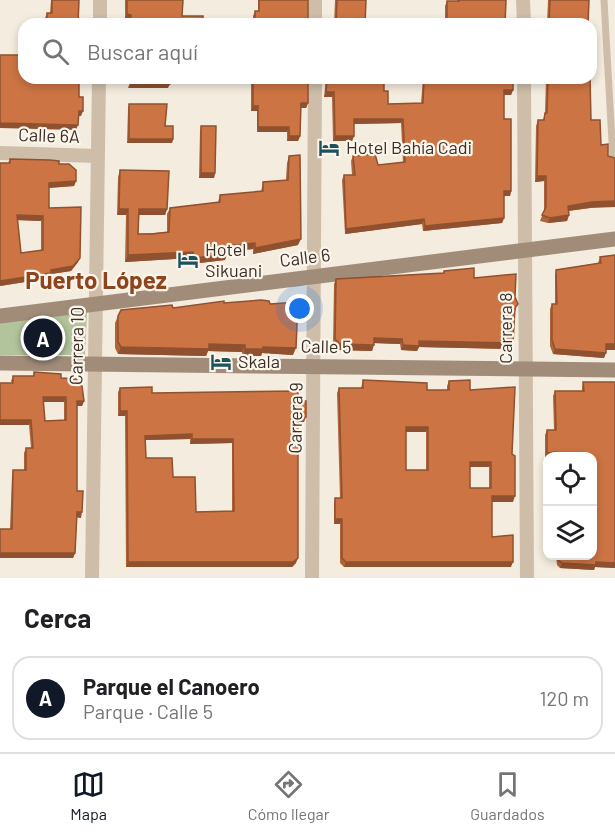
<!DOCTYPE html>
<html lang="es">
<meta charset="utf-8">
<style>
:root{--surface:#fff;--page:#f2f2f2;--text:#202124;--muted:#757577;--line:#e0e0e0;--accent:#111827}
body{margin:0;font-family:Barlow,sans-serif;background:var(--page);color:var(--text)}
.controls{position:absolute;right:18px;bottom:18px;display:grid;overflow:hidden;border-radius:12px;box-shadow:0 3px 9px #0003}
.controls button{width:54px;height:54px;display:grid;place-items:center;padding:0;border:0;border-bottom:2px solid var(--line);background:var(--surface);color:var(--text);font:30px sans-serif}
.you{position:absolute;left:300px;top:309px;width:21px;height:21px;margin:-15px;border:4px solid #fff;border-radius:50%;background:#1a73e8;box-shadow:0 0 0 9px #1a73e833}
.badge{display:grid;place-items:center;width:39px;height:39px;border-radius:50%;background:var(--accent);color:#fff;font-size:20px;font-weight:700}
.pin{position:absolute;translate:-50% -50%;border:3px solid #fff;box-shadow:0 2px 6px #0006}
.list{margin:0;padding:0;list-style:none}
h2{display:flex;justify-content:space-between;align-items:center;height:78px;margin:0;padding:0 24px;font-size:26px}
h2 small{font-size:20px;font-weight:400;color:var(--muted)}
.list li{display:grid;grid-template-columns:39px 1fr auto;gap:18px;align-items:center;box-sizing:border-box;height:84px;margin:0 12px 12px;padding:0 12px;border:2px solid var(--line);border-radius:18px}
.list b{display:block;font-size:22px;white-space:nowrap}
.list p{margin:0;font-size:20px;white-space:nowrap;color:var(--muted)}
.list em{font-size:20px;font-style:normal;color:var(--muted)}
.icon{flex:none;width:33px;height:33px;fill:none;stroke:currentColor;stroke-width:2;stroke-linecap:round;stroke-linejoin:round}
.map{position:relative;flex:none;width:615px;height:578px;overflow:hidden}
.search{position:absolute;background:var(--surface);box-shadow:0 3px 9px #0003;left:18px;right:18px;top:18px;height:66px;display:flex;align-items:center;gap:15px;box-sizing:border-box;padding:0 21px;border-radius:18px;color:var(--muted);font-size:22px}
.sheet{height:174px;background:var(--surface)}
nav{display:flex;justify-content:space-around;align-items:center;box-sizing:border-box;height:84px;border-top:2px solid var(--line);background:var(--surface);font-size:16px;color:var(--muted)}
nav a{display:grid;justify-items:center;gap:3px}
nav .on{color:var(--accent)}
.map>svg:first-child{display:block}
</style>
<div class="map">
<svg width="615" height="578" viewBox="0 0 615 578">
<rect width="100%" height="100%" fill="#f4ecde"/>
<path fill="#b2c49c" d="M 87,312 L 85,355 L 0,355 L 0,322 Z"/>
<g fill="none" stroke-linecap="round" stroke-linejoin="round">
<path stroke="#cdbda9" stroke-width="7" d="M 604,0 L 613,159"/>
<path stroke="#cdbda9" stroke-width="14" d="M 315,0 L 315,24
M 523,0 L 524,24
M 100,24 L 100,0
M 524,78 L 527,578
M 0,153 L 98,156
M 92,578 L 99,78
M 312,578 L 315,78"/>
<path stroke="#a18c7a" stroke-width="15" d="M 0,316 L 615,239
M 0,363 L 615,370"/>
</g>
<path fill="#af643a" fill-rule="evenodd" d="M 51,0 L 79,0 L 78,24 L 45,24 L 45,18 L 47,13 L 50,13 Z
M 125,0 L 183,0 L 182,16 L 203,24 L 214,24 L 129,24 L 129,19 L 125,19 Z
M 258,0 L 308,0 L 306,24 L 253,24 L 253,16 L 255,11 L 258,11 Z
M 335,0 L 366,0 L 365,24 L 334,24 Z
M 457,0 L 506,0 L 505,24 L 445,24 L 445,6 L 447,1 L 457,1 Z
M 548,0 L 589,0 L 588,24 L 547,24 Z
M 252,78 L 308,78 L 308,103 L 306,108 L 301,108 L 300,136 L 298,141 L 287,141 L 287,132 L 257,132 L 257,111 L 251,111 L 251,81 Z
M 326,78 L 384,78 L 384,91 L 388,104 L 421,103 L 423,78 L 513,78 L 513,90 L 511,95 L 504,95 L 504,119 L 511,191 L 510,196 L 504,196 L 504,218 L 502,223 L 423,231 L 422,224 L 345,234 L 342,180 L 344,175 L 352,175 L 351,161 L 353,156 L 378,165 L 403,163 L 401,123 L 354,124 L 354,136 L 352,141 L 333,141 L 332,97 L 324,97 Z
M 546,78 L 590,78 L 590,208 L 569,211 L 569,215 L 567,221 L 548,223 L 540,221 L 544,211 L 544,181 L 535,182 L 536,126 L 538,120 L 543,120 L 545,113 Z
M 129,104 L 165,126 L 173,139 L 172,143 L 127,143 L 128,109 Z
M 201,126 L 215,173 L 214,178 L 199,178 L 200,131 Z
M 289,156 L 298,245 L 253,254 L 253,249 L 227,252 L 227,254 L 225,260 L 191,264 L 191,258 L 125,262 L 126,215 L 117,215 L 118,177 L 120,170 L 167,209 L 165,215 L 139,215 L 138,234 L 167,232 L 167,214 L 170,208 L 218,202 L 220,195 L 261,192 L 263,182 L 286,180 L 287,163 Z
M 10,159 L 59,164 L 76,181 L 74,186 L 49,188 L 49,208 L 78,262 L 71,271 L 51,274 L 50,278 L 0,286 L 8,163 ZM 17,220 L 41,221 L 41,251 L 21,253 Z
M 600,257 L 615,350 L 606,350 L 604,358 L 553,354 L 550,346 L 550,309 L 552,304 L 555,304 L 555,275 L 556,270 L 598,263 Z
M 444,271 L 474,278 L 515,297 L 516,310 L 515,311 L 513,343 L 511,349 L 419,347 L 417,351 L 401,350 L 400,344 L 374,343 L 372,351 L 338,350 L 333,344 L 334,284 L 336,279 L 443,273 Z
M 224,303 L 270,304 L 293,355 L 262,353 L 261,356 L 242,356 L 242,352 L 208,351 L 206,356 L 118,354 L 115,348 L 115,323 L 118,316 L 173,308 Z
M 34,372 L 61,378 L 84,401 L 82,406 L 77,406 L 77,491 L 81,518 L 77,517 L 75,553 L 73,558 L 0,558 L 0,529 L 10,529 L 12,475 L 13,470 L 24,470 L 24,453 L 26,448 L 31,448 L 29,425 L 11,381 L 13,376 L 33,376 ZM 43,402 L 64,402 L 64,420 L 45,421 Z
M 363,380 L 427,390 L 447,390 L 447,386 L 449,381 L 470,390 L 512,454 L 513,502 L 492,502 L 492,537 L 511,567 L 344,567 L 340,563 L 340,524 L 334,524 L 334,503 L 335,498 L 340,498 L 337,393 L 339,388 L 361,388 ZM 406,432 L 426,432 L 426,470 L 406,470 ZM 470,467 L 489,467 L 489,488 L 470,488 Z
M 583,382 L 615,382 L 615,568 L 595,567 L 594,570 L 560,568 L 557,565 L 556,555 L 592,555 L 592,456 L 548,456 L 548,458 L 545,458 L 545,435 L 547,430 L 554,430 L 553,396 L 555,391 L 582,391 L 582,387 Z
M 120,388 L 152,393 L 298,401 L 304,422 L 298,422 L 296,563 L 292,567 L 126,567 L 125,416 L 118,416 L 118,392 ZM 190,439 L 190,444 L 232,443 L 232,511 L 196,512 L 173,477 L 146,458 L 145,440 Z"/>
<path fill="#8f512f" d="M 127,14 L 131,15 L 129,19 L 125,19 Z
M 302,19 L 308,19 L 306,24 L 300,24 Z
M 130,83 L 170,84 L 168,88 L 128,88 Z
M 504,90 L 513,90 L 511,95 L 502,95 Z
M 326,92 L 334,92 L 332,97 L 324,97 Z
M 301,103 L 308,103 L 306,108 L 299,108 Z
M 253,106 L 258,106 L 257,111 L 251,111 Z
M 79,111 L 83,111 L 81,116 L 77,116 Z
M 354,119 L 403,119 L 401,123 L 352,124 Z
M 0,123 L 78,125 L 76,130 L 0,128 Z
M 258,127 L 289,127 L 287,132 L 257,132 Z
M 289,136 L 300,136 L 298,141 L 287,141 Z
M 335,136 L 354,136 L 352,141 L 333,141 Z
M 129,139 L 173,139 L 172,143 L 127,143 Z
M 201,173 L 215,173 L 214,178 L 199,178 Z
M 537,176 L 546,176 L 544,181 L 535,182 Z
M 76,181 L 74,186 L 47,188 L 49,183 Z
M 504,191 L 511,191 L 510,196 L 502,196 Z
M 615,201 L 615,207 L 590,208 L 566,211 L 568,206 L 592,202 Z
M 119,209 L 128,209 L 126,215 L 117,215 Z
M 139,209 L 167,209 L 165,215 L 136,215 Z
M 17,215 L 43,216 L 41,221 L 15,220 Z
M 569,215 L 567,221 L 548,223 L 550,218 Z
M 504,218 L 502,223 L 423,231 L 425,226 Z
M 424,219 L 422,224 L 345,234 L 346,229 Z
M 301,239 L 298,245 L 253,254 L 255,248 Z
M 255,243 L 253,249 L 224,252 L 226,246 Z
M 193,252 L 191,258 L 125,262 L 128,255 Z
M 227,254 L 225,260 L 191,264 L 194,258 Z
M 80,258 L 78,262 L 71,271 L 51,274 L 50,278 L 0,286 L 0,281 L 51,270 Z
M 374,338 L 402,339 L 400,344 L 372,343 Z
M 419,341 L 513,343 L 511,349 L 419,347 L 417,351 L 401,350 L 403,345 Z
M 209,344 L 245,345 L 242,352 L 208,351 L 206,356 L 118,354 L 121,347 Z
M 340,344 L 374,345 L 372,351 L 338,350 Z
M 606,344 L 615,344 L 615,350 L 604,350 Z
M 263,347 L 296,348 L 293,355 L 262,353 L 261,356 L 242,356 L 245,349 Z
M 555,349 L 606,353 L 604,358 L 553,354 Z
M 43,397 L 66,397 L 64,402 L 41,402 Z
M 77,401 L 84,401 L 82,406 L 75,406 Z
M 120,411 L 127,411 L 125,416 L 118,416 Z
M 298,417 L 306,417 L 304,422 L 296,422 Z
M 0,420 L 31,420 L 29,425 L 0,425 Z
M 406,427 L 428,427 L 426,432 L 404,432 Z
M 192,434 L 190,439 L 144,440 L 145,436 Z
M 192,439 L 233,439 L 232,443 L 190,444 Z
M 556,452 L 555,456 L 548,456 L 548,458 L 545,458 L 547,453 Z
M 470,462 L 491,462 L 489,467 L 468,467 Z
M 492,496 L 515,496 L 513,502 L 490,502 Z
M 77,512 L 82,512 L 81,518 L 75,517 Z
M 335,519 L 342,519 L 340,524 L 334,524 Z
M 0,553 L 75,553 L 73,558 L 0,558 Z
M 298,558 L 296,563 L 292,567 L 126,567 L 128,562 Z
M 346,562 L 513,562 L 511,567 L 344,567 Z
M 596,562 L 615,563 L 615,568 L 595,567 L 594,570 L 560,568 L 562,563 Z"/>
<path fill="#cc7443" stroke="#8f512f" stroke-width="1.5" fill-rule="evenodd" d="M 52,0 L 79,0 L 78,24 L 47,24 L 47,13 L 52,13 Z
M 127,0 L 183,0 L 182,16 L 203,16 L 203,24 L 214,24 L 131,24 L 131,15 L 127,14 Z
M 259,0 L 308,0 L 308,19 L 302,19 L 302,24 L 255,24 L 255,11 L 259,11 Z
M 337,0 L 366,0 L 365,24 L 336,24 Z
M 459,0 L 506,0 L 505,24 L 447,24 L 447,1 L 459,1 Z
M 550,0 L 589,0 L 588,24 L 549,24 Z
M 0,55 L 24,55 L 24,78 L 79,78 L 79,97 L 83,97 L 83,111 L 79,111 L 78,125 L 0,123 Z
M 130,78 L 170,78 L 170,84 L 130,83 Z
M 253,78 L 308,78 L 308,103 L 301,103 L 300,136 L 289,136 L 289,127 L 258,127 L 258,106 L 253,106 Z
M 327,78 L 384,78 L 384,91 L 388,91 L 388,104 L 423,103 L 424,78 L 513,78 L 513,90 L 504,90 L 504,119 L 511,119 L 511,191 L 504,191 L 504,218 L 425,226 L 424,219 L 346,229 L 344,175 L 355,175 L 353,156 L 375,154 L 378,165 L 405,162 L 403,119 L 354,119 L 354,136 L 335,136 L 334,92 L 326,92 Z
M 548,78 L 590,78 L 591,120 L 600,120 L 601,145 L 608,144 L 608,156 L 615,158 L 615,201 L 592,202 L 568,206 L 569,215 L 550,218 L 542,215 L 546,207 L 546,176 L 537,176 L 538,120 L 544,120 L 545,113 L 547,113 Z
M 129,104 L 167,104 L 165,126 L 173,126 L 173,139 L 129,139 Z
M 201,126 L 216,126 L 215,173 L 201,173 Z
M 300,155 L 301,239 L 255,248 L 255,243 L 226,246 L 227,254 L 194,258 L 193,252 L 128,255 L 128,209 L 119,209 L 120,170 L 169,171 L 167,209 L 139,209 L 138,234 L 152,234 L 169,232 L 170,208 L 220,202 L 220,195 L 263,191 L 263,182 L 288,180 L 289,156 Z
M 10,159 L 50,160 L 59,161 L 59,164 L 69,164 L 76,170 L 76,181 L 49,183 L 49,208 L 81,207 L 80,258 L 73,266 L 51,270 L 51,273 L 0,281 L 0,163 L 10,163 ZM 17,215 L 43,216 L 43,250 L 21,253 Z
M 615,255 L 615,344 L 606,344 L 606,353 L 555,349 L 552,340 L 552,304 L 557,304 L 556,270 L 601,263 L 600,257 Z
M 474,268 L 474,278 L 516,274 L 515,297 L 518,304 L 515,308 L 513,343 L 419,341 L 419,346 L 403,345 L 402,339 L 374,338 L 374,345 L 340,344 L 335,339 L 336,279 L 444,273 L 444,271 Z
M 261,300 L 269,301 L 270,304 L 298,302 L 296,348 L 263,347 L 263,349 L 245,349 L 245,345 L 209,344 L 209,349 L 121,347 L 118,342 L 118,316 L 121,310 L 172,305 L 173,308 L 224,301 L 224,303 Z
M 34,372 L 61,374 L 61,378 L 76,379 L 82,386 L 84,401 L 77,401 L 77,491 L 83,491 L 82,512 L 77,512 L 75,553 L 0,553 L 0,529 L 12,529 L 13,470 L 26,470 L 26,448 L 33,448 L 31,420 L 0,420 L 0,383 L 13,383 L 13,376 L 34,376 ZM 43,397 L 66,397 L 66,420 L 45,421 Z
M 363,380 L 427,383 L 427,390 L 449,390 L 449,381 L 470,380 L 470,390 L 515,387 L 512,454 L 515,456 L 515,496 L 492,496 L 492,537 L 513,535 L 513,562 L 346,562 L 342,558 L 342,519 L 335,519 L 335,498 L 342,498 L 339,388 L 363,388 ZM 406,427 L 428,427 L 428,470 L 406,470 ZM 470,462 L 491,462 L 491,488 L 470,488 Z
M 583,382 L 615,382 L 615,563 L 596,562 L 596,565 L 562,563 L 558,560 L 558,555 L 592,555 L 592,456 L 556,456 L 556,452 L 547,453 L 547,430 L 556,430 L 555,391 L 584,391 Z
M 152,387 L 152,393 L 298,391 L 298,401 L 306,401 L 306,417 L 298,417 L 298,558 L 293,562 L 128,562 L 127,411 L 120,411 L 120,388 ZM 192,434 L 192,439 L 233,439 L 234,511 L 196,512 L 195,477 L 173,477 L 172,458 L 146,458 L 145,436 Z"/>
<defs>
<g id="hotel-bare" transform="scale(1.62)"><path d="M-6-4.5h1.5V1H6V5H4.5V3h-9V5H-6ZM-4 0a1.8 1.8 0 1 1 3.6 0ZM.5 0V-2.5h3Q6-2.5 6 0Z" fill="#1c525e" stroke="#fbf5eb" stroke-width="2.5" paint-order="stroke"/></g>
</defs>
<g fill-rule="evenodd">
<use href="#hotel-bare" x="329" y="148"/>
<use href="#hotel-bare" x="188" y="260"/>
<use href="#hotel-bare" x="221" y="362"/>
</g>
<g text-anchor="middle" stroke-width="4.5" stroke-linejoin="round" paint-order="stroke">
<g font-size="18" fill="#3a3029" stroke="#fbf5eb">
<text transform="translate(49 136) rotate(2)" y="6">Calle 6A</text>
<text transform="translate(305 258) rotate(-7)" y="6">Calle 6</text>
<text transform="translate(506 328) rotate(-90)" y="6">Carrera 8</text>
<text transform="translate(77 346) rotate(-89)" y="6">Carrera 10</text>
<text transform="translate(326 347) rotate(1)" y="6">Calle 5</text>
<text transform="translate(296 418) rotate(-89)" y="6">Carrera 9</text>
</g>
<g font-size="18" fill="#3a3029" stroke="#fbf5eb" text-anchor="start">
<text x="346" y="154">Hotel Bahía Cadi</text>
<text x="205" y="256">Hotel<tspan x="205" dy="21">Sikuani</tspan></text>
<text x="238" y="368">Skala</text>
</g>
<g font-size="24" font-weight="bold" fill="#8e441d" stroke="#fbf5eb">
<text x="96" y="289">Puerto López</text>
</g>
</g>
</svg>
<div class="controls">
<button><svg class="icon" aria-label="locate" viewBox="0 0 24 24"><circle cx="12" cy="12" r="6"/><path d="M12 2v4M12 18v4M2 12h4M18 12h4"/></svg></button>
<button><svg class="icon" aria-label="layers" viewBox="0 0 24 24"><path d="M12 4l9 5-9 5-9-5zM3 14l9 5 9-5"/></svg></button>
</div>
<div class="you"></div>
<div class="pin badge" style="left:43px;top:338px">A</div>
<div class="search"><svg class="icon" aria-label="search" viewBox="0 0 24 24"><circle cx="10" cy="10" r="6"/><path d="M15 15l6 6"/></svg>Buscar aquí</div>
</div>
<section class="sheet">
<h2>Cerca<small></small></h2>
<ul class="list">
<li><span class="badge">A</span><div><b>Parque el Canoero</b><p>Parque · Calle 5</p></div><em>120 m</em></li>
</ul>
</section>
<nav>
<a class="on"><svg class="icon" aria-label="map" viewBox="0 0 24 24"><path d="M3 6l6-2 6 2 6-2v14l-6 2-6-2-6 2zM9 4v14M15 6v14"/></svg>Mapa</a>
<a><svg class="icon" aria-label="directions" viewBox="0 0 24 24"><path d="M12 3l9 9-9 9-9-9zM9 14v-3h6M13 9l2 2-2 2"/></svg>Cómo llegar</a>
<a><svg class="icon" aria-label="saved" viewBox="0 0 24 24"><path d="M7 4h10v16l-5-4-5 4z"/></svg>Guardados</a>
</nav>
